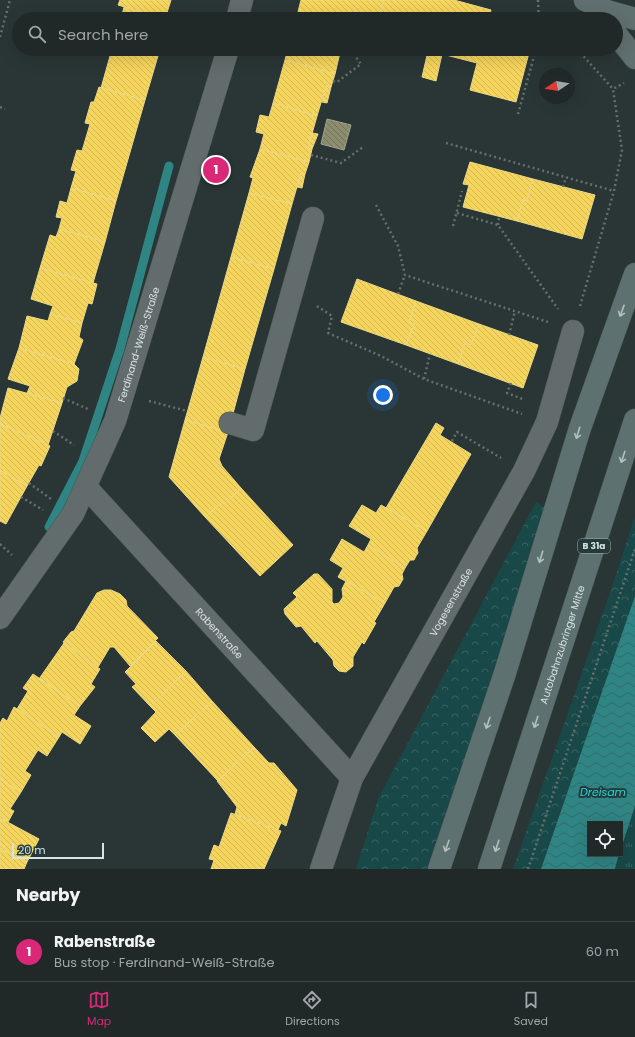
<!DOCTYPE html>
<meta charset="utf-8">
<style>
:root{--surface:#202828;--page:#283030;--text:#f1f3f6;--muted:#a2a6a8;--line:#3d4445;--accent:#db2777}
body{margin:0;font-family:Poppins,sans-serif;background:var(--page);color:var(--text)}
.controls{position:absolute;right:12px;bottom:12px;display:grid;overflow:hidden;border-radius:0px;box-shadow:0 4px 16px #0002}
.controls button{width:36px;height:36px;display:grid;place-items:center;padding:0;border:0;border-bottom:1px solid var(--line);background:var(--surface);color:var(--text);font:20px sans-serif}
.compass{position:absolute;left:539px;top:68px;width:36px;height:36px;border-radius:50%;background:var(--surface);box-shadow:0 4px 16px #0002;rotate:258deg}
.scale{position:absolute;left:12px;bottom:10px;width:92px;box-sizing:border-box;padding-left:4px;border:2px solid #d6e3e2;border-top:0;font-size:11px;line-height:14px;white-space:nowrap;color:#d6e3e2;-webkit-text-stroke:3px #253b3b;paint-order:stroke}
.you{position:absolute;left:383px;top:395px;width:14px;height:14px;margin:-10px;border:3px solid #fff;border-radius:50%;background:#1a73e8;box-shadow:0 0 0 6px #1a73e833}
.badge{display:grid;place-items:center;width:26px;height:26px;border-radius:50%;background:var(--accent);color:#fff;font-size:13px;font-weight:700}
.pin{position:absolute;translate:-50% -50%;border:2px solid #fff;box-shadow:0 1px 4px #0006}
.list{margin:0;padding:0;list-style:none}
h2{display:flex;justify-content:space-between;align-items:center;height:52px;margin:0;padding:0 16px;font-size:17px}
h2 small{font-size:13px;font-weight:400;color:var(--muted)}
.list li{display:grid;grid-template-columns:26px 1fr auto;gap:12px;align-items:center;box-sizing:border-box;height:60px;padding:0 16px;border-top:1px solid var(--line)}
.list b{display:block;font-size:15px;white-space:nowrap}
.list p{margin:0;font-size:13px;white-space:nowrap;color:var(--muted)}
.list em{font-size:13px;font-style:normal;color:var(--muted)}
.icon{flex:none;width:22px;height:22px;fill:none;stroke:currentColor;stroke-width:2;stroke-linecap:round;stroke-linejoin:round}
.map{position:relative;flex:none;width:635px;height:869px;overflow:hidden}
.search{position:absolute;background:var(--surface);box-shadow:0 4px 16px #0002;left:12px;right:12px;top:12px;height:44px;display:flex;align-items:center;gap:10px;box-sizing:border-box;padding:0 14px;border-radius:22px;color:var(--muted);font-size:15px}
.sheet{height:112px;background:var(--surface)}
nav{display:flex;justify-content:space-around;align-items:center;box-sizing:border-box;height:56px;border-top:1px solid var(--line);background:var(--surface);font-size:11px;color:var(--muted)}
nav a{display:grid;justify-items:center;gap:2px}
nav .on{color:var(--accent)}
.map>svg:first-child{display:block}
</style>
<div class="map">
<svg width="635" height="869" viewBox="0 0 635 869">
<defs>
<pattern id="grass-tufts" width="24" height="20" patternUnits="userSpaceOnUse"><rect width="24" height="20" fill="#194848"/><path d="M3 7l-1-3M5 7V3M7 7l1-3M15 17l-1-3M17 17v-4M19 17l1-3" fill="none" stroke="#3a6262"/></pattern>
<pattern id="forest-crowns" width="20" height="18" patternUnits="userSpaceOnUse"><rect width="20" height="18" fill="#194848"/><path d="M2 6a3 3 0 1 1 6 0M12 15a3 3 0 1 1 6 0" fill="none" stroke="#3a6262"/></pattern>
<pattern id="water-waves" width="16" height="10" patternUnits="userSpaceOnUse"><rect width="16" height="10" fill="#2f8484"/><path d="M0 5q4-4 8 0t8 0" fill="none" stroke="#366a6a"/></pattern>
<pattern id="homes-back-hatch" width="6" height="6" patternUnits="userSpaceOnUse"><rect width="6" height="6" fill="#f6d55c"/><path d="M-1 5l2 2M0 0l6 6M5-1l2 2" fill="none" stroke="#d2b857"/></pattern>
<pattern id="industry-back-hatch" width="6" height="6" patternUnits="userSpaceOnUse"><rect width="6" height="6" fill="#8c8c6e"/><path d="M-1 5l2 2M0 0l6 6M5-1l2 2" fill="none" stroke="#71735f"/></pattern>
</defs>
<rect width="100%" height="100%" fill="#2a3636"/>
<path fill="url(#grass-tufts)" d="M 635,806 L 635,869 L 615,869 Z"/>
<path fill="url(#forest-crowns)" d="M 536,502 L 548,510 L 427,869 L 356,869 L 378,799 Z
M 635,516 L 635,596 L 627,622 L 541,869 L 513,869 L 610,593 Z"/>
<path fill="url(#water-waves)" d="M 635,596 L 635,806 L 620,852 L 620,824 L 590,824 L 590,854 L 619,854 L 615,869 L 541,869 Z"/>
<path fill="url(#homes-back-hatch)" stroke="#ecd984" d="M 120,0 L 171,0 L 165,19 L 118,5 Z
M 301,0 L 384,0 L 379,19 L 352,11 L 350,19 L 309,19 L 297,16 Z
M 384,0 L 454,0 L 491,10 L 489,19 L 387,19 L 380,17 Z
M 124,7 L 165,19 L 121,19 Z
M 112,49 L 160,49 L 145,100 L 101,88 Z
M 288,49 L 335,49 L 333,59 L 338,61 L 335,74 L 285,60 Z
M 335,49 L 341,49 L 338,61 L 333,59 Z
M 421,49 L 530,49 L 516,102 L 470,90 L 477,63 L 442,54 L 436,81 L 422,77 L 428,51 Z
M 285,60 L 335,74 L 331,87 L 326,86 L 317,116 L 273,103 Z
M 326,86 L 331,87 L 327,103 L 322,102 Z
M 99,87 L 145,100 L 116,201 L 71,188 L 76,171 L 71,170 L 77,150 L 82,151 L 90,124 L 85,123 L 91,102 L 94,102 Z
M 273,103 L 317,116 L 308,148 L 312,149 L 309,162 L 260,149 L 264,134 L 256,132 L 260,115 L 269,117 Z
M 312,133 L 318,134 L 312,149 L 308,148 Z
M 260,149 L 309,162 L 305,174 L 301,173 L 292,204 L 249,193 L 253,178 L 250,177 Z
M 470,162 L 533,179 L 527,201 L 523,200 L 517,221 L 463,207 L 469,185 L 463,184 Z
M 301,173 L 305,174 L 302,188 L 297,187 Z
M 533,179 L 595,195 L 582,239 L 517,221 L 523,200 L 527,201 Z
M 71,188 L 116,201 L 105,242 L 59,229 L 62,218 L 56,217 L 60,201 L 67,203 Z
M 249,193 L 292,204 L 274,269 L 231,257 Z
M 59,229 L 105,242 L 93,283 L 40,268 L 50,235 L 56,237 Z
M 231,257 L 274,269 L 245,369 L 203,357 Z
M 40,268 L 97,284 L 92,304 L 88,303 L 82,323 L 50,314 L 53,306 L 31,299 Z
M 357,279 L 416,301 L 409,322 L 414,324 L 406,345 L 341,322 Z
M 416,301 L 479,324 L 471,345 L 465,342 L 458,364 L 406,345 L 414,324 L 409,322 Z
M 50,314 L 82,323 L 79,337 L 83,340 L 74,364 L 19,348 L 27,316 L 48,321 Z
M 479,324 L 538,345 L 523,388 L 458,364 L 465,342 L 471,345 Z
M 19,348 L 74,364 L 79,369 L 77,381 L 67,387 L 62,403 L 27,393 L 30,386 L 8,379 Z
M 203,357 L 245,369 L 228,432 L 185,420 Z
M 8,388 L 62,403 L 48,445 L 0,424 L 0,418 Z
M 185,420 L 228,432 L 219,459 L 222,466 L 241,488 L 224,504 L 222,502 L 205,517 L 169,477 Z
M 436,423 L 444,428 L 440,435 L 471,454 L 427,531 L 386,508 Z
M 0,424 L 50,446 L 41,466 L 39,465 L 27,486 L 0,470 Z
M 0,470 L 27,486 L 6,524 L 0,521 Z
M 241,488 L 293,545 L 260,576 L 205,517 L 222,502 L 224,504 Z
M 362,505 L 376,513 L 381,505 L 427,531 L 417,548 L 418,553 L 416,556 L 414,560 L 410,560 L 405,568 L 368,545 L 371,539 L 349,526 Z
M 342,539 L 364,552 L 368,545 L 405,568 L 402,574 L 403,579 L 399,586 L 394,587 L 385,603 L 338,577 L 343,568 L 330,560 Z
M 314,574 L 318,574 L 332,589 L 332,602 L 334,604 L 339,603 L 343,597 L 342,589 L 346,581 L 385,603 L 374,622 L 376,623 L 364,644 L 362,642 L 353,657 L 353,666 L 346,672 L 339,671 L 334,666 L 333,660 L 317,641 L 315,643 L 301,626 L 296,627 L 285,614 L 284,609 L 297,597 L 293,593 Z
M 104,590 L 111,590 L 120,594 L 126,600 L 127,606 L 158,638 L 130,666 L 114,647 L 110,647 L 98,667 L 63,642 L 71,632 L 74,631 L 97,593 Z
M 156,641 L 186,671 L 150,706 L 132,687 L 136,684 L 125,672 Z
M 64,643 L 100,669 L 91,684 L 95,687 L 80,706 L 39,679 Z
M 186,671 L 212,701 L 175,735 L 169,729 L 155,742 L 141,728 L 156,712 L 150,706 Z
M 33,674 L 80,706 L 74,715 L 91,726 L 80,744 L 62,732 L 59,737 L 17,709 L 28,691 L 23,688 Z
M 212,701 L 254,747 L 218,781 L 175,735 Z
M 14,707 L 59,737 L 47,756 L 38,750 L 25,771 L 31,775 L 21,792 L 0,779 L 0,723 L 3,718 L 7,721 Z
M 254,747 L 269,763 L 274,763 L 297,790 L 286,826 L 281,823 L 278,830 L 235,814 L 237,807 L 217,781 Z
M 0,779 L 21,792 L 10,809 L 14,811 L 8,822 L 0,818 Z
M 231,813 L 281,831 L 264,869 L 211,869 L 214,860 L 209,859 L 214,845 L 219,847 Z
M 0,818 L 39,839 L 27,862 L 2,850 L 4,846 L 0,844 Z
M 0,844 L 4,846 L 2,850 L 27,862 L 24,869 L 0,869 Z"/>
<path fill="url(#industry-back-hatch)" stroke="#a2a691" d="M 327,119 L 351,125 L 344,150 L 321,144 Z"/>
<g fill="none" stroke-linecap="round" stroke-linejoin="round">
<path stroke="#2f8484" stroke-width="9" d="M 49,527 L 83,461 L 120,349 L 169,166"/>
<g stroke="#4a5454" stroke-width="23">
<g id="minor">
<path d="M 237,19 L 242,0"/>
<path d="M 230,423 L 253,430 L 313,218"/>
<path id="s1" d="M 86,487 L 352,778"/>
<path id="s2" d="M 0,618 L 73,514 L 115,421 L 228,49"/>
<path id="s3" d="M 321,869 L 352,778 L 524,471 L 547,422 L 573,331"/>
</g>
</g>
<g stroke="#4a5454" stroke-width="23">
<path id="major" d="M 585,0 L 607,11 L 635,19
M 616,34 L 635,58"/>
</g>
<g stroke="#4a5454" stroke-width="23">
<g id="highway">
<path d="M 439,869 L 505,673 L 580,428 L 635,274"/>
<path id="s4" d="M 489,869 L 635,420"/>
</g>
</g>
<path stroke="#666e6e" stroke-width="2.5" stroke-dasharray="2 3" stroke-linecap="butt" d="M 538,0 L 539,19
M 0,37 L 10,0
M 577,49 L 613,89
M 333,81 L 337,82 L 361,64 L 350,49
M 0,107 L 5,109
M 518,114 L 536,49
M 446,143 L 614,191
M 311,155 L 341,163 L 363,147
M 563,187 L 566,177
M 376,205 L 398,246 L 405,275 L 548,322
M 457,213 L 498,225 L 558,309
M 498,225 L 499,217
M 453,226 L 462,191
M 398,294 L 405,275
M 317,306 L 332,316 L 328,333 L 381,356 L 424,379 L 522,414
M 580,306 L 614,191 L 622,150 L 613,89 L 624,83
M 509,335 L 515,311
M 424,379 L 430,354
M 511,383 L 507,393 L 525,400
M 63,398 L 90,410
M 149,401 L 187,411
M 53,431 L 74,445
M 452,441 L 457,432 L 501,458
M 29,483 L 51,499
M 21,497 L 43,510
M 0,544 L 12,555
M 528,869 L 635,549"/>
<use href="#minor" stroke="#636c6c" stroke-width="22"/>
<use href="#major" stroke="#606f6f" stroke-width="22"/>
<use href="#highway" stroke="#5d7171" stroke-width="22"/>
</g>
<defs><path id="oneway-shaft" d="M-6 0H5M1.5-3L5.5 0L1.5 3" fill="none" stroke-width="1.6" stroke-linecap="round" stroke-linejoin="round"/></defs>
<g stroke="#b2c1c0">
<use href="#oneway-shaft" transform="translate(622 311) rotate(110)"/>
<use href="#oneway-shaft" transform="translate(578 433) rotate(107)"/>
<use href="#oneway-shaft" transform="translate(623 457) rotate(108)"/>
<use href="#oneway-shaft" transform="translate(541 557) rotate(107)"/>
<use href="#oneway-shaft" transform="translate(536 722) rotate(108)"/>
<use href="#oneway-shaft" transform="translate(488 723) rotate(109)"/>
<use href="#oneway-shaft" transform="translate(447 846) rotate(109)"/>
<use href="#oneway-shaft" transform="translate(497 846) rotate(108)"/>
</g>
<g text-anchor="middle" stroke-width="4" stroke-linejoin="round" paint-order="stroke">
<rect fill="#253b3b" stroke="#a1b1b0" stroke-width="1" x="578" y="539" width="32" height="14" rx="3"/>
<g font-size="9" font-weight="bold" fill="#d6e3e2">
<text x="594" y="549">B 31a</text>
</g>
<g font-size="10" fill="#d6e3e2" stroke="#253b3b">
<text dy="4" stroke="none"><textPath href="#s2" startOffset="309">Ferdinand-Weiß-Straße</textPath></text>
<text dy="4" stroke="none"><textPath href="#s3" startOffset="298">Vogesenstraße</textPath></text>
<text dy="4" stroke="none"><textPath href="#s1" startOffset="198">Rabenstraße</textPath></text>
<text dy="4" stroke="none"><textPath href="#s4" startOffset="236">Autobahnzubringer Mitte</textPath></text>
</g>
<g font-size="11" font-style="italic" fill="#19dcde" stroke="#253b3b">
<text x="603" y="796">Dreisam</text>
</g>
</g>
</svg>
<div class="controls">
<button><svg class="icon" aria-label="locate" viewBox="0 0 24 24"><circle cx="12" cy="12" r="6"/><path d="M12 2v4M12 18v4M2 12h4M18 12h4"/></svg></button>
</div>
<svg class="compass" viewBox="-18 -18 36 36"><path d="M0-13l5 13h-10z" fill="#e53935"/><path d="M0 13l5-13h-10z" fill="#a2a6a8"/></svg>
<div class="scale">20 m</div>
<div class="you"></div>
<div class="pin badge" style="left:216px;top:170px">1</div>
<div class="search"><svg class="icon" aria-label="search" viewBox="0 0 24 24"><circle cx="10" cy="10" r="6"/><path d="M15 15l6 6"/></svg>Search here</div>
</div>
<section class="sheet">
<h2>Nearby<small></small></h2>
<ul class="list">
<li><span class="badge">1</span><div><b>Rabenstraße</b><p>Bus stop · Ferdinand-Weiß-Straße</p></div><em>60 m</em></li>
</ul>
</section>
<nav>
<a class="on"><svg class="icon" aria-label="map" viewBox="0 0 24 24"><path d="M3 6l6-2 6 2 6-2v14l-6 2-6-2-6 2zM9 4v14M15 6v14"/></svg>Map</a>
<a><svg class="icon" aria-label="directions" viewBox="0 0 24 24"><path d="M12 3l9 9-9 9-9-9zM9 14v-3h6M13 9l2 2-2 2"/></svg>Directions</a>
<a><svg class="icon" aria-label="saved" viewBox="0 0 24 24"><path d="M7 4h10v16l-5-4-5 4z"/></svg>Saved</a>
</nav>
